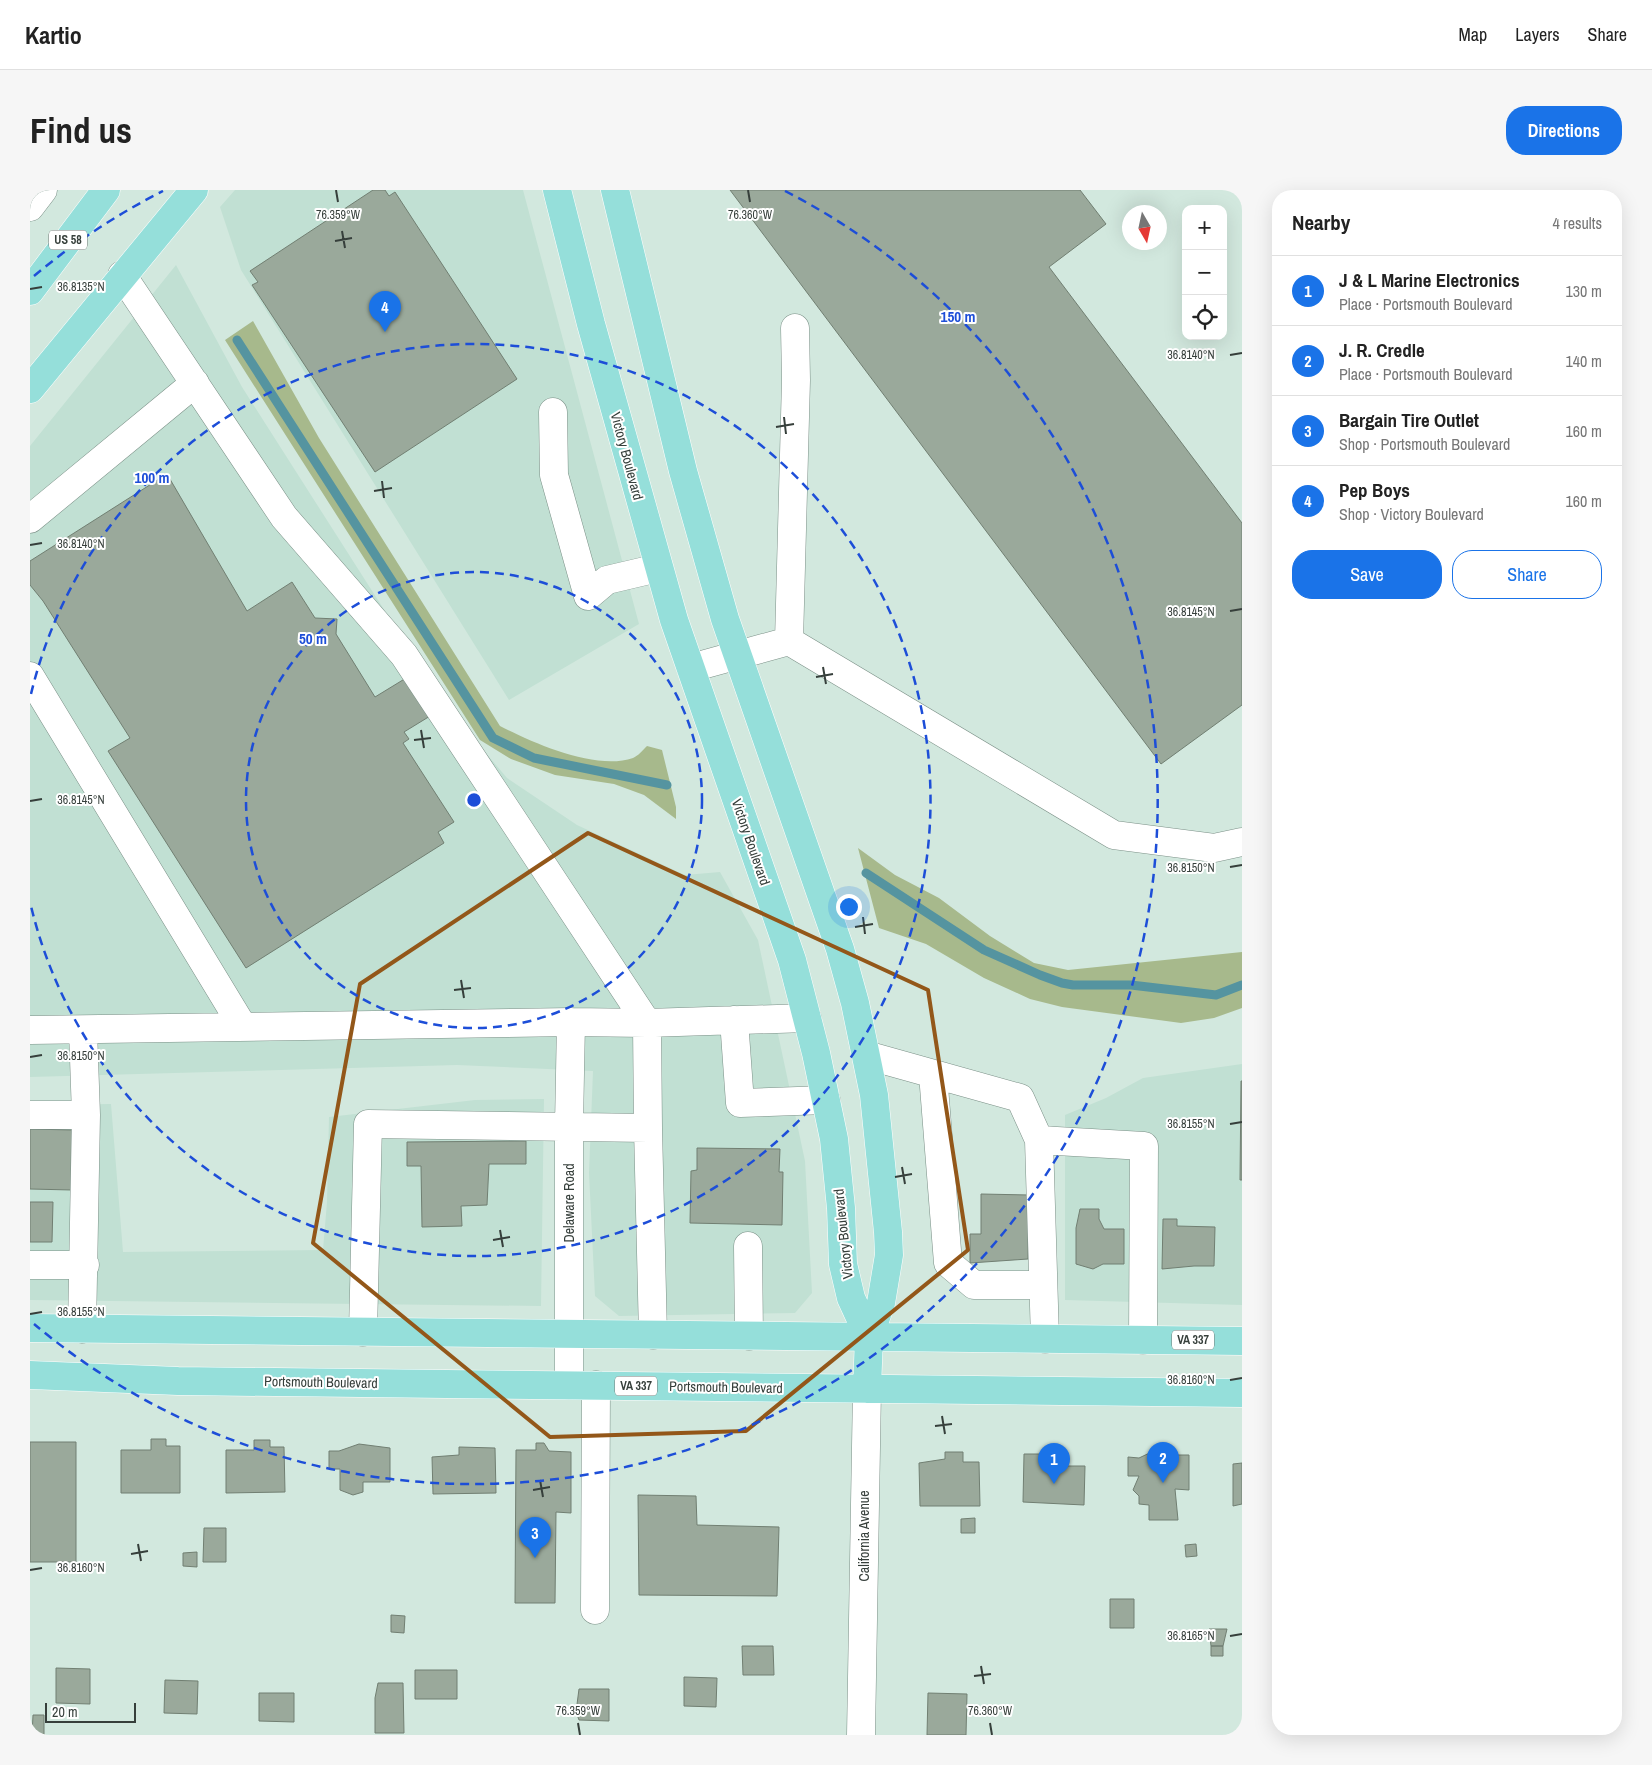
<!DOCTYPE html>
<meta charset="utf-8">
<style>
:root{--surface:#fff;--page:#f6f6f6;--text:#222;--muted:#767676;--line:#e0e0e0;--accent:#1a73e8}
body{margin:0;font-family:"Archivo Narrow",sans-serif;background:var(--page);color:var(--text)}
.controls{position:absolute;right:15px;top:15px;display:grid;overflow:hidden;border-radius:10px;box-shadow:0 5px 20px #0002}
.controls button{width:45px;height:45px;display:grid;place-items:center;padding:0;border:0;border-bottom:1px solid var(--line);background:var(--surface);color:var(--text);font:25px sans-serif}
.compass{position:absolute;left:1092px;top:15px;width:45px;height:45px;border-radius:50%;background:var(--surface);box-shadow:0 5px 20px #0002;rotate:171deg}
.scale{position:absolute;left:15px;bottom:12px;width:91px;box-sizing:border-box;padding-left:5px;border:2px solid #363f3b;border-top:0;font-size:14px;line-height:18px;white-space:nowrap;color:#363f3b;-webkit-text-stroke:4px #fff;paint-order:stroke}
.you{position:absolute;left:818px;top:716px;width:18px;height:18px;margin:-12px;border:4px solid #fff;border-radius:50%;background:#1a73e8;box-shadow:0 0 0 8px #1a73e833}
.badge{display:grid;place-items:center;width:32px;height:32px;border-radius:50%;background:var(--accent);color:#fff;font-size:16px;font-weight:700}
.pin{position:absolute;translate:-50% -41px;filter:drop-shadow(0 1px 2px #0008)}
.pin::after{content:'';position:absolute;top:26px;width:18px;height:15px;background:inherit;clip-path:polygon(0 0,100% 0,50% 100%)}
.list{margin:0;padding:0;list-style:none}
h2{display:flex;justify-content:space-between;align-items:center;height:65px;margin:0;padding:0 20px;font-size:21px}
h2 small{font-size:16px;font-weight:400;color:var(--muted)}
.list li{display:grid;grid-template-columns:32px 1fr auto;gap:15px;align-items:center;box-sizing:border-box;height:70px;padding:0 20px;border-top:1px solid var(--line)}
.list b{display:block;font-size:19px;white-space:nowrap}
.list p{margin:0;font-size:16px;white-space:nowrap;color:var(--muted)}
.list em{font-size:16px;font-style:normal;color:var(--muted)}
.actions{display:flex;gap:10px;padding:15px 20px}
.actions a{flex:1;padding:11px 0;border:1px solid var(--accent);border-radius:20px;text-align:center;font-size:18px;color:var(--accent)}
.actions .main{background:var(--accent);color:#fff}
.icon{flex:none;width:28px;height:28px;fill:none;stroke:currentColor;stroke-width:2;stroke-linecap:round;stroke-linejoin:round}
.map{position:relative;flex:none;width:1212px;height:1545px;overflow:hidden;border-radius:20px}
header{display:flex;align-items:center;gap:30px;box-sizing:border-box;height:70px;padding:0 25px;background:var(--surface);border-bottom:1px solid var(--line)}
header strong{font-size:24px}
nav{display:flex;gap:28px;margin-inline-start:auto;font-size:18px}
.intro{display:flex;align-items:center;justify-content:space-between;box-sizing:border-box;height:120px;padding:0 30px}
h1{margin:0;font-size:35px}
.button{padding:12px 22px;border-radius:20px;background:var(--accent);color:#fff;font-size:18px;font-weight:700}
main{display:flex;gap:30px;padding:0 30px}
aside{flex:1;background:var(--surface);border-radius:20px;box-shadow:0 5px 20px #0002}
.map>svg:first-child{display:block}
</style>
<header>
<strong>Kartio</strong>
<nav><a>Map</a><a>Layers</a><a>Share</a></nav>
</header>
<div class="intro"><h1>Find us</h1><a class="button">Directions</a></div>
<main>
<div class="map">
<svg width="1212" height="1545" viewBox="0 0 1212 1545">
<rect width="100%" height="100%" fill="#d2e8de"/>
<path fill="#c1e0d3" d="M 205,0 L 493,0 L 609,434 L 479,510 L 211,80 L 190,17 Z
M 146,75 L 212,197 L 360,429 L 421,522 L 477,588 L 547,635 L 655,685 L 690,682 L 728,750 L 775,971 L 782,1103 L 765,1123 L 589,1126 L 565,1106 L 559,983 L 563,881 L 427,875 L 0,887 L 0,256 Z
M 1212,874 L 1212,1115 L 1035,1110 L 1035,925 L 1076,908 L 1113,888 Z
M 514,909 L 511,1116 L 0,1110 L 0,915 L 81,914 L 93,1062 L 293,1060 L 297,1012 L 299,927 L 445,910 Z"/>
<path fill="#a7b98c" d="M 223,131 L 289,248 L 470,536 C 503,553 566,581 603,568 C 608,566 613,560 617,556 L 632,560 L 646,617 L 646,629 L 614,605 L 584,594 L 525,585 L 481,569 L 450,550 L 195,150 Z
M 828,658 L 865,685 L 909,708 L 960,746 L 1004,773 L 1038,780 L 1212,762 L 1212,818 L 1184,828 L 1151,833 L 1032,817 L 1000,809 L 954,788 L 896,754 L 849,738 Z"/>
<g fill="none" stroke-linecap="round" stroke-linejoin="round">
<path stroke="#5594a0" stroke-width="9" d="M 207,150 L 463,548 L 504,568 L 637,595
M 836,683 L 954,760 L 1010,785 L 1032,793 L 1043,795 L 1101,795 L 1186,805 L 1212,795"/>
</g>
<path fill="#9aa99b" stroke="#717f72" d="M 343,0 L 355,0 L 359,6 L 365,2 L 487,189 L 345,282 L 222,95 L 228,92 L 220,81 Z
M 700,0 L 1050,0 L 1076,34 L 1019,77 L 1212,333 L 1212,515 L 1131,574 Z
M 137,284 L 217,421 L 262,392 L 285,428 L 307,429 L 306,444 L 345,507 L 381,485 L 405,523 L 374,542 L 379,549 L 373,553 L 424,632 L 408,642 L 414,653 L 216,778 L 78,561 L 100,548 L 13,411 L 0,395 L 0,371 Z
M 1211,891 L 1212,891 L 1212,990 L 1210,990 Z
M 0,939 L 42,940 L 42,1000 L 0,999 Z
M 496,951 L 496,974 L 459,974 L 457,1015 L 431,1016 L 432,1036 L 392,1037 L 391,976 L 377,976 L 377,952 Z
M 667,958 L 750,959 L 749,982 L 753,982 L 752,1035 L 660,1033 L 661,981 L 667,980 Z
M 951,1004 L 999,1005 L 998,1069 L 940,1073 L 940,1044 L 951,1044 Z
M 0,1012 L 23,1012 L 22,1052 L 0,1052 Z
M 1050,1019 L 1069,1019 L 1069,1029 L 1074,1039 L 1094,1039 L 1094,1074 L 1073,1074 L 1063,1079 L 1046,1074 L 1046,1038 Z
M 1133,1029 L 1147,1029 L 1147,1036 L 1185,1037 L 1184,1076 L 1164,1076 L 1132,1079 Z
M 121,1249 L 136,1249 L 136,1256 L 150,1256 L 150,1303 L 91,1303 L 91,1260 L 121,1260 Z
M 224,1250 L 240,1250 L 240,1257 L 254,1257 L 255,1302 L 196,1303 L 196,1260 L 224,1260 Z
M 0,1252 L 46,1252 L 46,1372 L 0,1372 Z
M 506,1253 L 514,1253 L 519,1261 L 541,1262 L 541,1323 L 526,1322 L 525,1413 L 485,1413 L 486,1260 L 506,1260 Z
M 329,1254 L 360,1258 L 360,1292 L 333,1292 L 333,1302 L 323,1305 L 310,1300 L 310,1279 L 299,1279 L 299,1261 L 309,1261 Z
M 429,1257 L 465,1258 L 466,1303 L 403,1304 L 402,1267 L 429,1265 Z
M 1128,1259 L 1136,1259 L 1136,1265 L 1159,1265 L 1159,1300 L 1145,1299 L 1148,1330 L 1119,1330 L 1119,1315 L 1109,1314 L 1109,1306 L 1103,1300 L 1109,1286 L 1098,1286 L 1098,1267 L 1109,1268 Z
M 915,1262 L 933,1262 L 933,1272 L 949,1272 L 950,1316 L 890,1316 L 889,1273 L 915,1269 Z
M 994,1264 L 1030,1264 L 1030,1276 L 1055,1276 L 1054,1315 L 993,1312 Z
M 1212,1273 L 1212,1314 L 1203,1316 L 1203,1274 Z
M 608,1305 L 666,1306 L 667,1335 L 749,1337 L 747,1406 L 609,1405 Z
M 945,1328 L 945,1343 L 931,1343 L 931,1329 Z
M 174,1338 L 196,1338 L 196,1372 L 173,1372 Z
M 1166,1354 L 1167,1366 L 1156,1367 L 1155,1355 Z
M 167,1362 L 167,1377 L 153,1376 L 153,1363 Z
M 1080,1409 L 1104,1409 L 1104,1438 L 1080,1438 Z
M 361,1425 L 375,1426 L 374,1443 L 361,1442 Z
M 1179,1439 L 1197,1439 L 1193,1456 L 1181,1456 Z
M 712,1456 L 743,1456 L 744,1485 L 713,1485 Z
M 1181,1456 L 1193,1456 L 1193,1466 L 1181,1466 Z
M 26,1478 L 60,1479 L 60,1514 L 26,1513 Z
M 385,1480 L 427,1480 L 427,1509 L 385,1509 Z
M 654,1487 L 687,1488 L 686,1517 L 654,1516 Z
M 135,1490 L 168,1491 L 167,1524 L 134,1523 Z
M 348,1493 L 373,1493 L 374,1543 L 345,1543 L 345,1508 Z
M 549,1499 L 579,1499 L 579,1531 L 549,1530 L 546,1522 Z
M 229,1503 L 264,1503 L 264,1532 L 229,1531 Z
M 898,1503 L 937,1504 L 936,1545 L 897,1545 Z
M 3,1525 L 14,1525 L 14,1545 L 2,1545 Z"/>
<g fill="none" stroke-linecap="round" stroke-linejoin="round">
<g stroke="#7b9087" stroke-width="29">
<path id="minor" d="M 0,17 L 13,0
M 92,85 L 254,327 L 374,465 L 617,833 L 618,938
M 523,222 L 524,285 L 558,406 L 577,390 L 628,378
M 0,329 L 165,193
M 759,451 L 766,190 L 765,138
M 661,478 L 759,451 L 1084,645 L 1184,658 L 1212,652
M 0,486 L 213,837
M 704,830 L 710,913 L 796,910
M 0,840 L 541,832 L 617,833 L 777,828
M 836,865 L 990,908 L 1009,950 L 1114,956 L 1113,1150
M 903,884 L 918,1073 L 944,1095 L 1013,1095
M 0,925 L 56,925
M 1009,950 L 1015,1149
M 718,1056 L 719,1146
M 0,1075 L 55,1075
M 52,1139 L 56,925 L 53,840
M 333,1142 L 338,934 L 618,938 L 623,1145
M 539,1195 L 539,935 L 541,832
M 565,1420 L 566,1195
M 831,1545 L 837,1199"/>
</g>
<g stroke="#fff" stroke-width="29">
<path id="major" d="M 527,0 L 561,134 L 644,430 L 762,770 L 786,863 L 804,949 L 811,1018 L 813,1074 L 821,1108 L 839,1147
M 585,0 L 653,281 L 695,429 L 810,759 L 825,813 L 844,905 L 858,1042 L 859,1065 L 851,1113 L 839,1147 L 837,1199
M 0,101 L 76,0
M 0,199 L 164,0
M 0,1138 L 1212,1151
M 0,1185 L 148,1191 L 1212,1203"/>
</g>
<use href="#minor" stroke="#fff" stroke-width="28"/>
<use href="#major" stroke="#95dfda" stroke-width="28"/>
</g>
<path fill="none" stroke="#935719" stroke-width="4" stroke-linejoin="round" d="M 558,643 L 898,800 L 938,1060 L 716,1241 L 520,1247 L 283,1053 L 330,794 Z"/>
<path fill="none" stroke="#363f3b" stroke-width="2" d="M 306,0 L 308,12M 718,0 L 720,12M 312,41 L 315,58M 305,51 L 322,48M 0,99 L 12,97M 1200,165 L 1212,163M 754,227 L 756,244M 746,237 L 764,234M 352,291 L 354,308M 344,301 L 362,298M 0,355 L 12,353M 1200,421 L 1212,419M 793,477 L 796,494M 786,487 L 803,484M 391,540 L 394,558M 384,550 L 401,548M 0,611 L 12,609M 1200,677 L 1212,675M 833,727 L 835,744M 825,737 L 843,734M 431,790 L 434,808M 424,800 L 441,798M 0,867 L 12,865M 1200,934 L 1212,932M 872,977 L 875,994M 865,987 L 882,984M 470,1040 L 473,1057M 463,1050 L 480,1047M 0,1124 L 12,1122M 1200,1190 L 1212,1188M 912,1226 L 915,1244M 905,1236 L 922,1234M 510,1290 L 513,1307M 503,1300 L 520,1297M 108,1354 L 111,1371M 101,1364 L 118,1361M 0,1380 L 12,1378M 1200,1446 L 1212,1444M 951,1476 L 954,1494M 944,1486 L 961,1484M 548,1533 L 550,1545M 960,1533 L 962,1545"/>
<g fill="none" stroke="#1d4ed8" stroke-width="2.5" stroke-dasharray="9 6">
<circle cx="444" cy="610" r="228"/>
<path d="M1 504A456 456 0 1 1 1 716"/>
<path d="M4 86A684 684 0 0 1 133 1M755 1A684 684 0 1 1 4 1134"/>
</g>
<g text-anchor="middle" stroke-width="4" stroke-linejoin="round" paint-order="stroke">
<g fill="#fff" stroke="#727976" stroke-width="1">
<rect x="19" y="40.5" width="38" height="19" rx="4"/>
<rect x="1142" y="1140.5" width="42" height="19" rx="4"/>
<rect x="585" y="1186.5" width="42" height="19" rx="4"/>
</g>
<g font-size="12" font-weight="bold" fill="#363f3b">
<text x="38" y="54">US 58</text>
<text x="1163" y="1154">VA 337</text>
<text x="606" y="1200">VA 337</text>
</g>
<g font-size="14" fill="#363f3b" stroke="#fff">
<text transform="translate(597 266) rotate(75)" y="5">Victory Boulevard</text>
<text transform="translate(721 652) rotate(71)" y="5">Victory Boulevard</text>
<text transform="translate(539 1013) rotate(-90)" y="5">Delaware Road</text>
<text transform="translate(813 1044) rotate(-96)" y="5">Victory Boulevard</text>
<text transform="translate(291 1192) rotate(1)" y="5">Portsmouth Boulevard</text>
<text transform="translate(696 1197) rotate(1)" y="5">Portsmouth Boulevard</text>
<text transform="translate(834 1346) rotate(-90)" y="5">California Avenue</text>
</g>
</g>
<g font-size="12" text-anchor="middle" fill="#363f3b" stroke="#fff" stroke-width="4" stroke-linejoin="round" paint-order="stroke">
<text x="308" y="29">76.359°W</text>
<text x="720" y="29">76.360°W</text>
<text x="51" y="101">36.8135°N</text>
<text x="1161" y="169">36.8140°N</text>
<text x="51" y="358">36.8140°N</text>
<text x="1161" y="426">36.8145°N</text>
<text x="51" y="614">36.8145°N</text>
<text x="1161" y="682">36.8150°N</text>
<text x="51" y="870">36.8150°N</text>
<text x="1161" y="938">36.8155°N</text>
<text x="51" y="1126">36.8155°N</text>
<text x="1161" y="1194">36.8160°N</text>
<text x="51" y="1382">36.8160°N</text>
<text x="1161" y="1450">36.8165°N</text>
<text x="548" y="1525">76.359°W</text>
<text x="960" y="1525">76.360°W</text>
</g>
<circle cx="444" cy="610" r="8" fill="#1d4ed8" stroke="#fff" stroke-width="2.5"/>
<g font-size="15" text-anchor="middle" font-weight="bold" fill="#1d4ed8" stroke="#fff" stroke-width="4" stroke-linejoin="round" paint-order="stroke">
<text x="928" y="132">150 m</text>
<text x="122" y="293">100 m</text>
<text x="283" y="454">50 m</text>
</g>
</svg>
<div class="controls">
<button>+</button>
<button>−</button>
<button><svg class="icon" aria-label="locate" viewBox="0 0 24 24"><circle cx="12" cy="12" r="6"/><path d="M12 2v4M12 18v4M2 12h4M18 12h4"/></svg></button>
</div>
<svg class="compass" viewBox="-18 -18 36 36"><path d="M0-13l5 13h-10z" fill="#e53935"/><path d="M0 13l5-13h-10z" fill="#767676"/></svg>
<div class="scale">20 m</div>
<div class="you"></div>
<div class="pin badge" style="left:1024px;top:1294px">1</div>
<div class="pin badge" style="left:1133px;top:1293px">2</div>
<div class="pin badge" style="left:505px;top:1368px">3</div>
<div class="pin badge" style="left:355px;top:142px">4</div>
</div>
<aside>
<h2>Nearby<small>4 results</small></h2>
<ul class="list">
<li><span class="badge">1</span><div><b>J &amp; L Marine Electronics</b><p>Place · Portsmouth Boulevard</p></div><em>130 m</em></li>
<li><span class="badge">2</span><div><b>J. R. Credle</b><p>Place · Portsmouth Boulevard</p></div><em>140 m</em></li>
<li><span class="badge">3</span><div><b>Bargain Tire Outlet</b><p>Shop · Portsmouth Boulevard</p></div><em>160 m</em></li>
<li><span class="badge">4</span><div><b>Pep Boys</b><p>Shop · Victory Boulevard</p></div><em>160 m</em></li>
</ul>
<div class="actions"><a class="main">Save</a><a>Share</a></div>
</aside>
</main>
